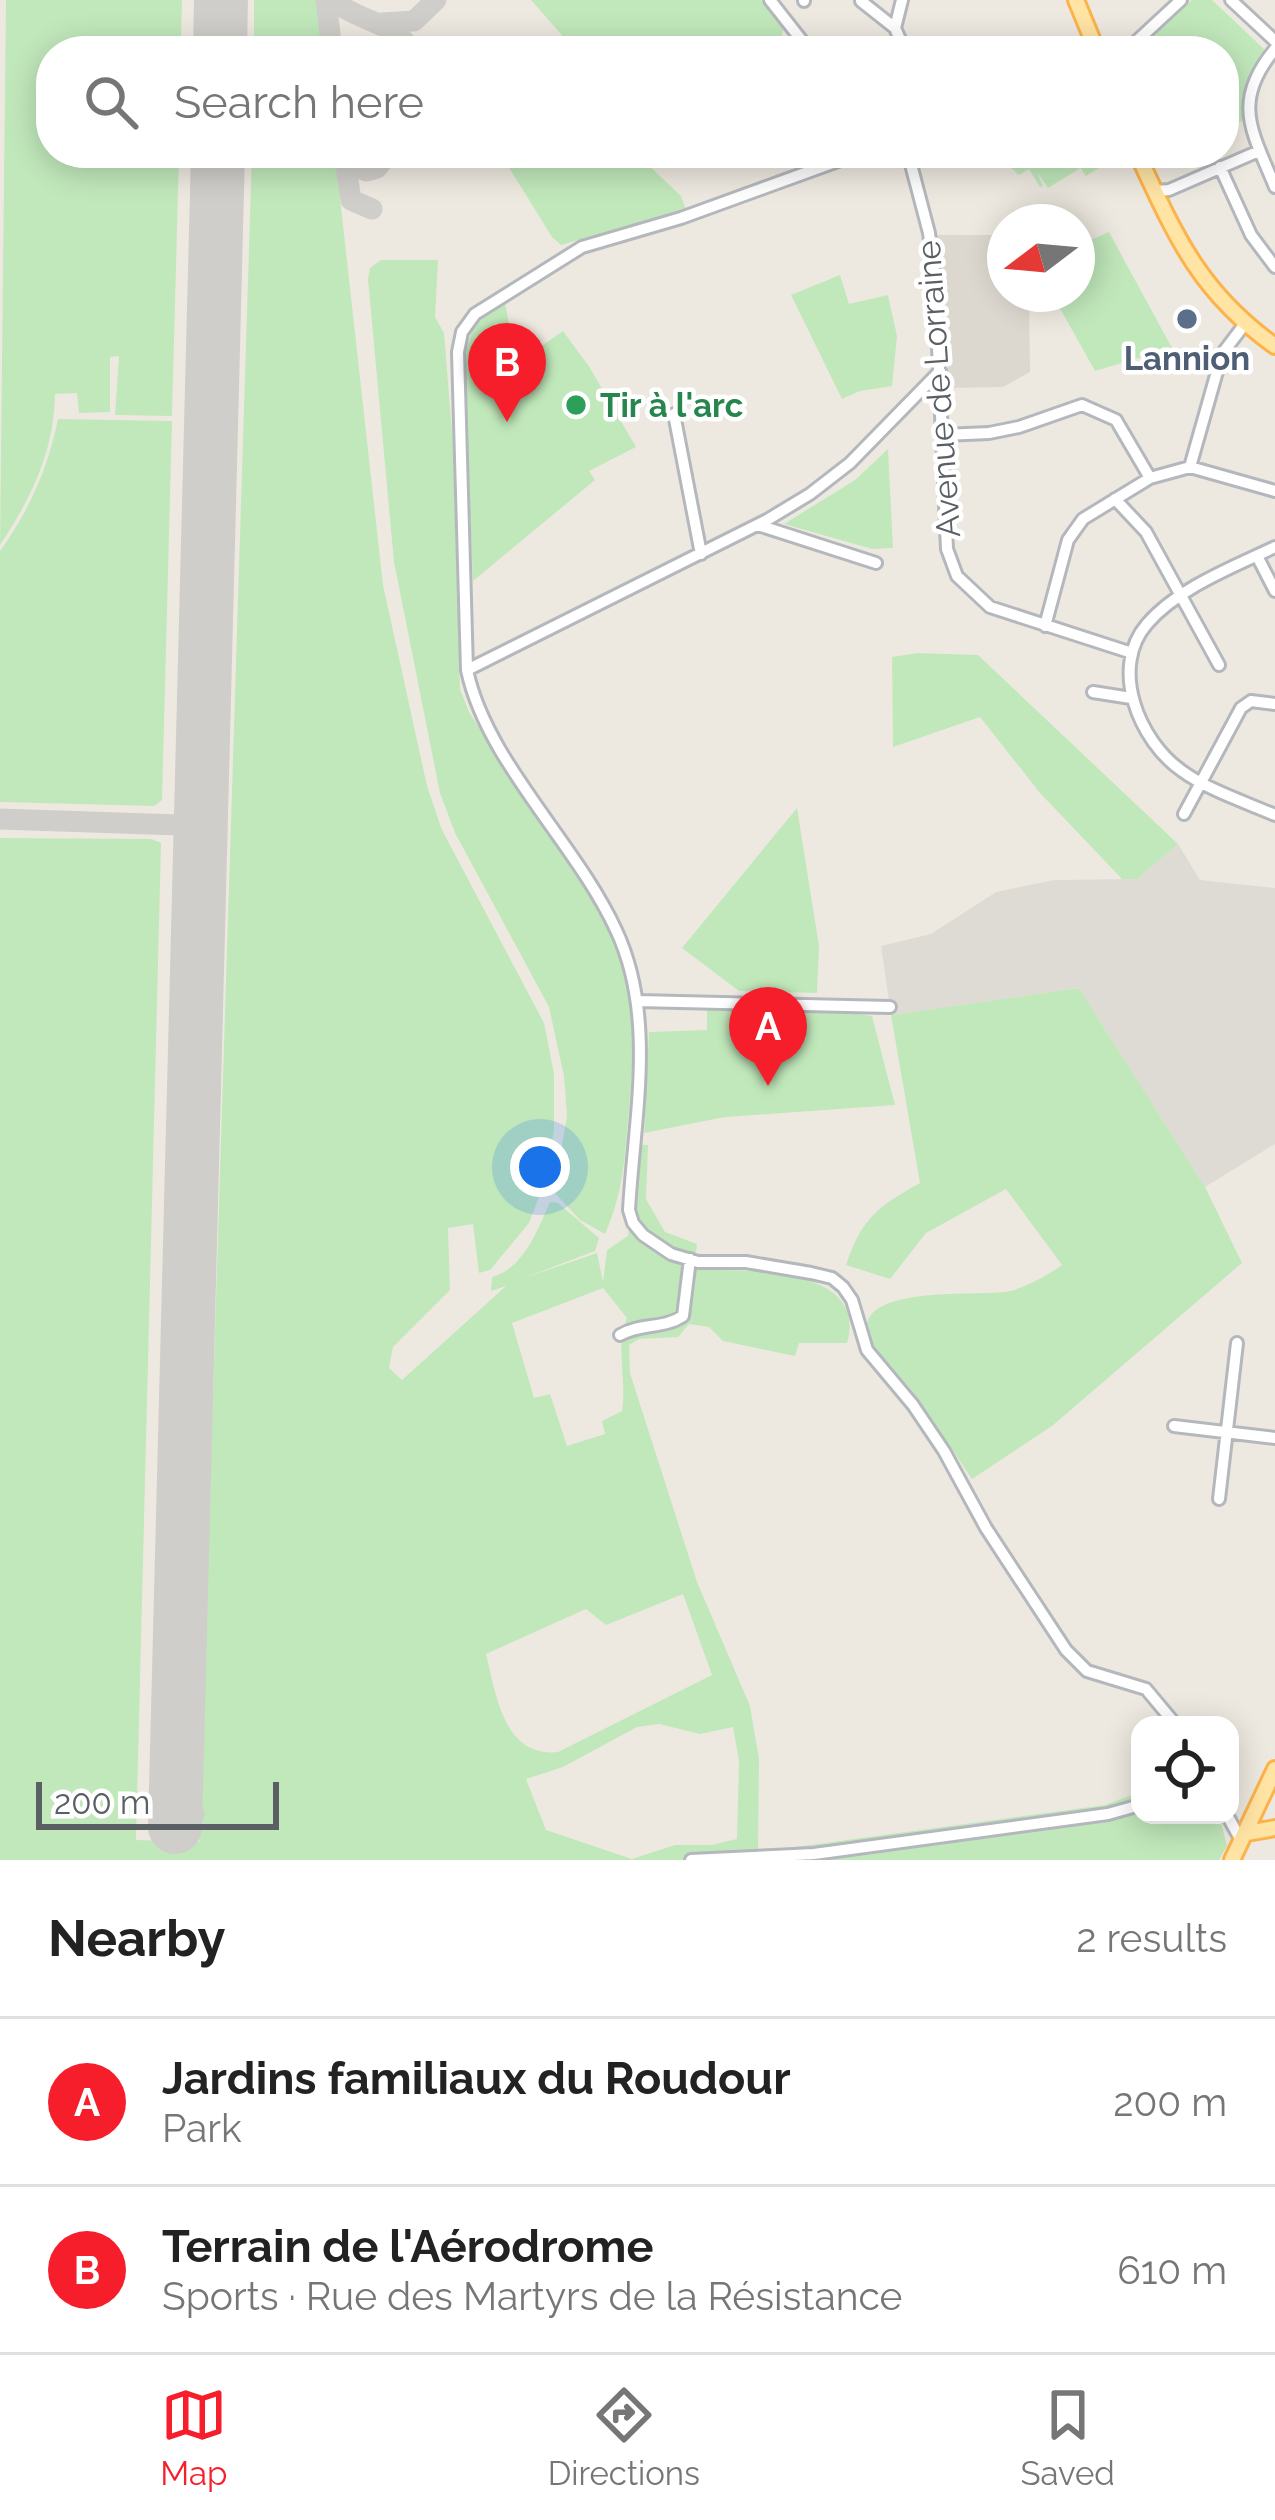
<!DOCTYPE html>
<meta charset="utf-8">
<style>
:root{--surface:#fff;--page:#f2f2f2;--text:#222;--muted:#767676;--line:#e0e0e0;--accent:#f61e2a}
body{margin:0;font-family:Raleway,sans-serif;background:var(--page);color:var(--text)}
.controls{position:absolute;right:36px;bottom:36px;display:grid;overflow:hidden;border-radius:24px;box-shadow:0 6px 30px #0003}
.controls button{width:108px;height:108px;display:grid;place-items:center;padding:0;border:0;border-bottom:3px solid var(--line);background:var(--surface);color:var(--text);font:60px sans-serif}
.compass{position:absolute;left:987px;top:204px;width:108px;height:108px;border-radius:50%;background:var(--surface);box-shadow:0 6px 30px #0003;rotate:254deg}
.scale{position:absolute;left:36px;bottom:30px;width:243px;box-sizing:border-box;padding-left:12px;border:6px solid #595f63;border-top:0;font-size:33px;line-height:42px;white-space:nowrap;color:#595f63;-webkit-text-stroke:9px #fff;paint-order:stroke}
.you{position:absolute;left:540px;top:1167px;width:42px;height:42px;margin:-30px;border:9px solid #fff;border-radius:50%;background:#1a73e8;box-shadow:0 0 0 18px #1a73e833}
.badge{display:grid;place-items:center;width:78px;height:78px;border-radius:50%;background:var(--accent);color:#fff;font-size:39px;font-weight:700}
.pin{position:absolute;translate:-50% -99px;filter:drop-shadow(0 3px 6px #0008)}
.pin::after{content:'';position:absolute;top:63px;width:42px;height:36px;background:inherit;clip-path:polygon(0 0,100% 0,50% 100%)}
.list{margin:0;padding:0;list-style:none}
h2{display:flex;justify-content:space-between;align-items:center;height:156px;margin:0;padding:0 48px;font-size:51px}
h2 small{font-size:39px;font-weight:400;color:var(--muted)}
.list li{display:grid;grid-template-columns:78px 1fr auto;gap:36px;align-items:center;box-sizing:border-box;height:168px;padding:0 48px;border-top:3px solid var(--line)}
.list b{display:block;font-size:45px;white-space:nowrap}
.list p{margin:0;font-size:39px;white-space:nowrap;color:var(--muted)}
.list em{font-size:39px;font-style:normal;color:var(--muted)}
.icon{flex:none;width:66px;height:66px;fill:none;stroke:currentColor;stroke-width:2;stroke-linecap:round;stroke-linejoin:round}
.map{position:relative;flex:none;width:1275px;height:1860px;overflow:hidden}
.search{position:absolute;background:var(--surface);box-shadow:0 6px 30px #0003;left:36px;right:36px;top:36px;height:132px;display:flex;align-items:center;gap:30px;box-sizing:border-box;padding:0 42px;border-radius:48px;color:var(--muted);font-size:45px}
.sheet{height:492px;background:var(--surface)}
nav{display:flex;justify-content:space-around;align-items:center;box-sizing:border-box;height:168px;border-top:3px solid var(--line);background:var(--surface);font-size:33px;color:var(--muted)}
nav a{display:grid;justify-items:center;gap:6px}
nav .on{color:var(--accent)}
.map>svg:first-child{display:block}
</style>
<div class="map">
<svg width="1275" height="1860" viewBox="0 0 1275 1860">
<rect width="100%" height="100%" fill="#eee9e0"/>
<path fill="#dedbd5" d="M 1178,844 L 1200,880 L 1275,888 L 1275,1144 L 1205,1187 L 1079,988 L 891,1015 L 881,946 L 931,934 L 996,892 L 1054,880 L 1137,879 Z"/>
<path fill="#ddd8cf" d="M 937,235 L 1005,235 L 1005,294 L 1029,294 L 1030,372 L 1003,387 L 948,388 L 946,310 Z"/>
<path fill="#c1e8bb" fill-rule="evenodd" d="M 6,0 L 182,0 L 181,38 L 164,38 L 164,46 L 182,50 L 51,51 L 51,153 L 179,153 L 172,416 L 115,415 L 119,356 L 110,357 L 110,412 L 79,413 L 77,393 L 55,394 C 54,451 32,497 0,545 Z
M 254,0 L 316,0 L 322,51 L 254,51 Z
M 531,0 L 761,0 L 783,30 L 781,39 L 764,51 L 571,51 L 574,49 Z
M 1192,0 L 1212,0 L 1264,49 C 1252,74 1242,93 1243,121 L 1236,123 L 1224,96 L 1224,51 L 1131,51 Z
M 252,153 L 335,153 L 383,585 L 427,786 L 442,830 L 544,1023 L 554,1074 L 554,1130 L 545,1181 L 529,1223 L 490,1270 L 479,1273 L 473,1224 L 448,1228 L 450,1290 L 393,1347 L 389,1368 L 402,1380 L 506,1286 L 491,1291 L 492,1277 C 524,1268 537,1231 550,1202 L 558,1203 L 599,1238 L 595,1251 L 524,1278 L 597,1253 L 603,1282 L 607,1250 L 628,1236 L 638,1145 L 648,1145 L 646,1199 L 665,1232 L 697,1244 L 694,1270 C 742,1270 870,1265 847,1343 L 799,1343 L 795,1356 L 723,1341 L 709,1327 L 689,1324 L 678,1337 L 639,1339 L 629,1345 L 630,1373 L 697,1582 L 750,1706 L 759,1759 L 758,1852 L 1105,1805 L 1140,1792 L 1140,1815 L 1219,1815 L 1227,1846 L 1219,1860 L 0,1860 L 0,838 L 151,839 L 161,843 L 136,1840 L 199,1842 ZM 603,1288 L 627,1318 C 615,1347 627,1380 622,1411 L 602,1421 L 605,1434 L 567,1446 L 550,1394 L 534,1398 L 512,1323 ZM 683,1594 L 712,1675 L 558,1752 C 504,1758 496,1695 486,1654 L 586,1609 L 606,1625 ZM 659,1724 L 700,1734 L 733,1727 L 739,1761 L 737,1839 L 711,1845 L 675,1845 L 632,1859 L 546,1830 L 526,1779 L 563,1767 L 637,1727 Z
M 504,153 L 647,153 L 642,159 L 681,196 L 686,209 L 561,245 L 552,237 L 503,158 Z
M 1017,153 L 1123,153 L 1086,176 L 1073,157 L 1079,169 L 1048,188 L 1037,172 L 1043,186 L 1040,187 L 1029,169 L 1019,175 L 1010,167 Z
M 1109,232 L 1172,348 L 1095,371 L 1052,294 L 1077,294 L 1077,246 Z
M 381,260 L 438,260 L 435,317 L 444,333 L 453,444 L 460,689 L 469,712 C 518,787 618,912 631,999 C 636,1035 632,1073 629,1109 C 625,1156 624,1191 605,1234 L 580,1220 L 554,1192 L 567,1116 L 564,1076 L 549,1007 L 455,833 L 440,793 L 394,562 L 368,279 L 370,268 Z
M 840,275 L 849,304 L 888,295 L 897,336 L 892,386 L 860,391 L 842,399 L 791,295 Z
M 505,302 L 516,364 L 563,331 L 590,368 L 636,447 L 589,471 L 595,480 L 473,581 L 463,360 L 474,324 Z
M 58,419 L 172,421 L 162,800 L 154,806 L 0,802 L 0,551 C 29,511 48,468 58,419 Z
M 888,449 L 893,548 L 872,549 L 784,524 L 855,480 Z
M 917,653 L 978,655 L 1178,844 L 1137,879 L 1122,879 L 1040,793 L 980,717 L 893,747 L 892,657 Z
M 797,808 L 819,946 L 817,993 L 739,991 L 682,948 Z
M 1079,988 L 1205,1187 L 1242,1263 L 1052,1426 L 972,1479 C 953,1451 934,1421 914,1394 C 901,1376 882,1363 872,1344 C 839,1284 975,1296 1004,1292 C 1023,1290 1047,1275 1062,1265 L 1006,1189 L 926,1233 L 890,1279 L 846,1265 C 862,1218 877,1207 920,1183 L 891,1015 Z
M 707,1007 L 829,1010 L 872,1016 L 895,1105 L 725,1117 L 644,1133 L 649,1032 L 707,1030 Z"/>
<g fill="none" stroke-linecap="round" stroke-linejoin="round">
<path stroke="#d0ceca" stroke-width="21" d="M 326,0 L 332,51
M 333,0 C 358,22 394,21 412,51
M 382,23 L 414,21 L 436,0
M 344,153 L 351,200 L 372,209
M 345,154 L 349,163 L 366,171 L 377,168 L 388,153
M 0,819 L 179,825 L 194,833 L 201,851
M 179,825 L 196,816 L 202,801
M 177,1786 C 172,1800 159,1804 169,1820 L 182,1824 L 194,1814 L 177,1773"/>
<path stroke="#d0ceca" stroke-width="54" d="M 220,51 L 221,0
M 175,1827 L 218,153"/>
<g stroke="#b4b8bd" stroke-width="16">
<path id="minor" d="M 770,0 L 810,51
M 1231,0 L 1275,41
M 804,1 L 804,0
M 861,1 L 895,28 L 905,51
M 895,28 L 902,0
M 1275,49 C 1231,102 1252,131 1275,187
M 1126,51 L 1181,0
M 860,153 L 681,218 L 582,247 L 475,314 L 462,332 L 458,352 L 467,670 C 486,761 576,843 616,930 C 657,1017 634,1118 629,1210 L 633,1223 L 643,1235 L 671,1254 L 698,1262 L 746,1262 L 811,1273 L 832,1278 L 843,1287 L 852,1300 L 867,1350 L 913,1405 L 944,1451 L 986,1528 L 1066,1650 L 1087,1671 L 1146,1689 L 1176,1725
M 908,153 L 929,233 L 935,279 L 947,549 L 957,576 L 990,607 L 1132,653
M 1220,167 L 1251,235 L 1275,267
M 1156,191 L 1169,190 L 1259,151
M 674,414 L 701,554
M 943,435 L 989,433 L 1019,427 L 1082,405 L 1116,420 L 1150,478
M 1190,467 L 1222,354 L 1244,325
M 1115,499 L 1146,532 L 1219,665
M 758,525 L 876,563
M 1275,547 C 1233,567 1178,588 1147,624 C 1109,668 1139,741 1182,771 C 1208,790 1245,802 1275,815
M 1257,556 L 1275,591
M 1045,626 L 1068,540 L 1083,519 L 1150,478 L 1190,467 L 1275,491
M 467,670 L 767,520 L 810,494 L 850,463 L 940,371
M 1093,692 L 1131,698
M 1184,814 L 1241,708 L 1251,701 L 1275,704
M 638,1001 L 890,1007
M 620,1335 C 640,1323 664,1329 683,1316 L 690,1259
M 1174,1426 L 1275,1438
M 1219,1499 L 1237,1343
M 1227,1815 L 1242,1842
M 691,1860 L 814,1854 L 1108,1814 L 1140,1805"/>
</g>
<g stroke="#fcb34b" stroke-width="20">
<path id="major" d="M 1076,0 L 1097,51
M 1137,153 C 1175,235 1199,292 1275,346
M 1247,1833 L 1275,1828
M 1232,1860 L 1275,1769"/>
</g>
<use href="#minor" stroke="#fff" stroke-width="10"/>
<use href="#major" stroke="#ffe4a4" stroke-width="14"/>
</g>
<circle fill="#5c6f8a" stroke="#fff" stroke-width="4.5" cx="1187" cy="319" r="12"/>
<circle fill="#2e9e5b" stroke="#fff" stroke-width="4.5" cx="576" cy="405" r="12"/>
<g text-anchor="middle" stroke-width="9" stroke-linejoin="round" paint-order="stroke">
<g font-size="33" font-weight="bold" fill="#4e5e75" stroke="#fff">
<text x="1187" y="370">Lannion</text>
</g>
<g font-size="33" fill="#595f63" stroke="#fff">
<text transform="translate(938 389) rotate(-94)" y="12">Avenue de Lorraine</text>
</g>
<g font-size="33" font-weight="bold" fill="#27864d" stroke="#fff" text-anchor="start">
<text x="600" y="417">Tir à l'arc</text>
</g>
</g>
</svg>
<div class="controls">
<button><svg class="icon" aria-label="locate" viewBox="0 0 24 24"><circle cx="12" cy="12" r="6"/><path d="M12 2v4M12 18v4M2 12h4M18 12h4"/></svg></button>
</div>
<svg class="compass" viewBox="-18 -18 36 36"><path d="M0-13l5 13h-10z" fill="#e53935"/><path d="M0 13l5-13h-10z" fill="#767676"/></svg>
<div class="scale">200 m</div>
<div class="you"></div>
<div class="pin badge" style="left:768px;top:1086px">A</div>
<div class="pin badge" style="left:507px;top:422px">B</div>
<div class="search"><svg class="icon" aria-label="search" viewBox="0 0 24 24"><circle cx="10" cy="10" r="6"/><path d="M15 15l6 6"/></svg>Search here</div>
</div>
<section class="sheet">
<h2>Nearby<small>2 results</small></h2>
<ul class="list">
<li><span class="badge">A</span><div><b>Jardins familiaux du Roudour</b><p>Park</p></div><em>200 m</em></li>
<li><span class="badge">B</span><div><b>Terrain de l'Aérodrome</b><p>Sports · Rue des Martyrs de la Résistance</p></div><em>610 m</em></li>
</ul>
</section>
<nav>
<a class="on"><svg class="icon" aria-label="map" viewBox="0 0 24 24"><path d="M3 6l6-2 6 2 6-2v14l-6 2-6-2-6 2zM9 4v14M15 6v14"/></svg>Map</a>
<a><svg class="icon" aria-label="directions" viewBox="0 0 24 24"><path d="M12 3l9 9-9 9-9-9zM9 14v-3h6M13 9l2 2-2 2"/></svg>Directions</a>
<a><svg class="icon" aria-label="saved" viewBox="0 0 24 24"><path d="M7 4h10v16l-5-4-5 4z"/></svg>Saved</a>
</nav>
